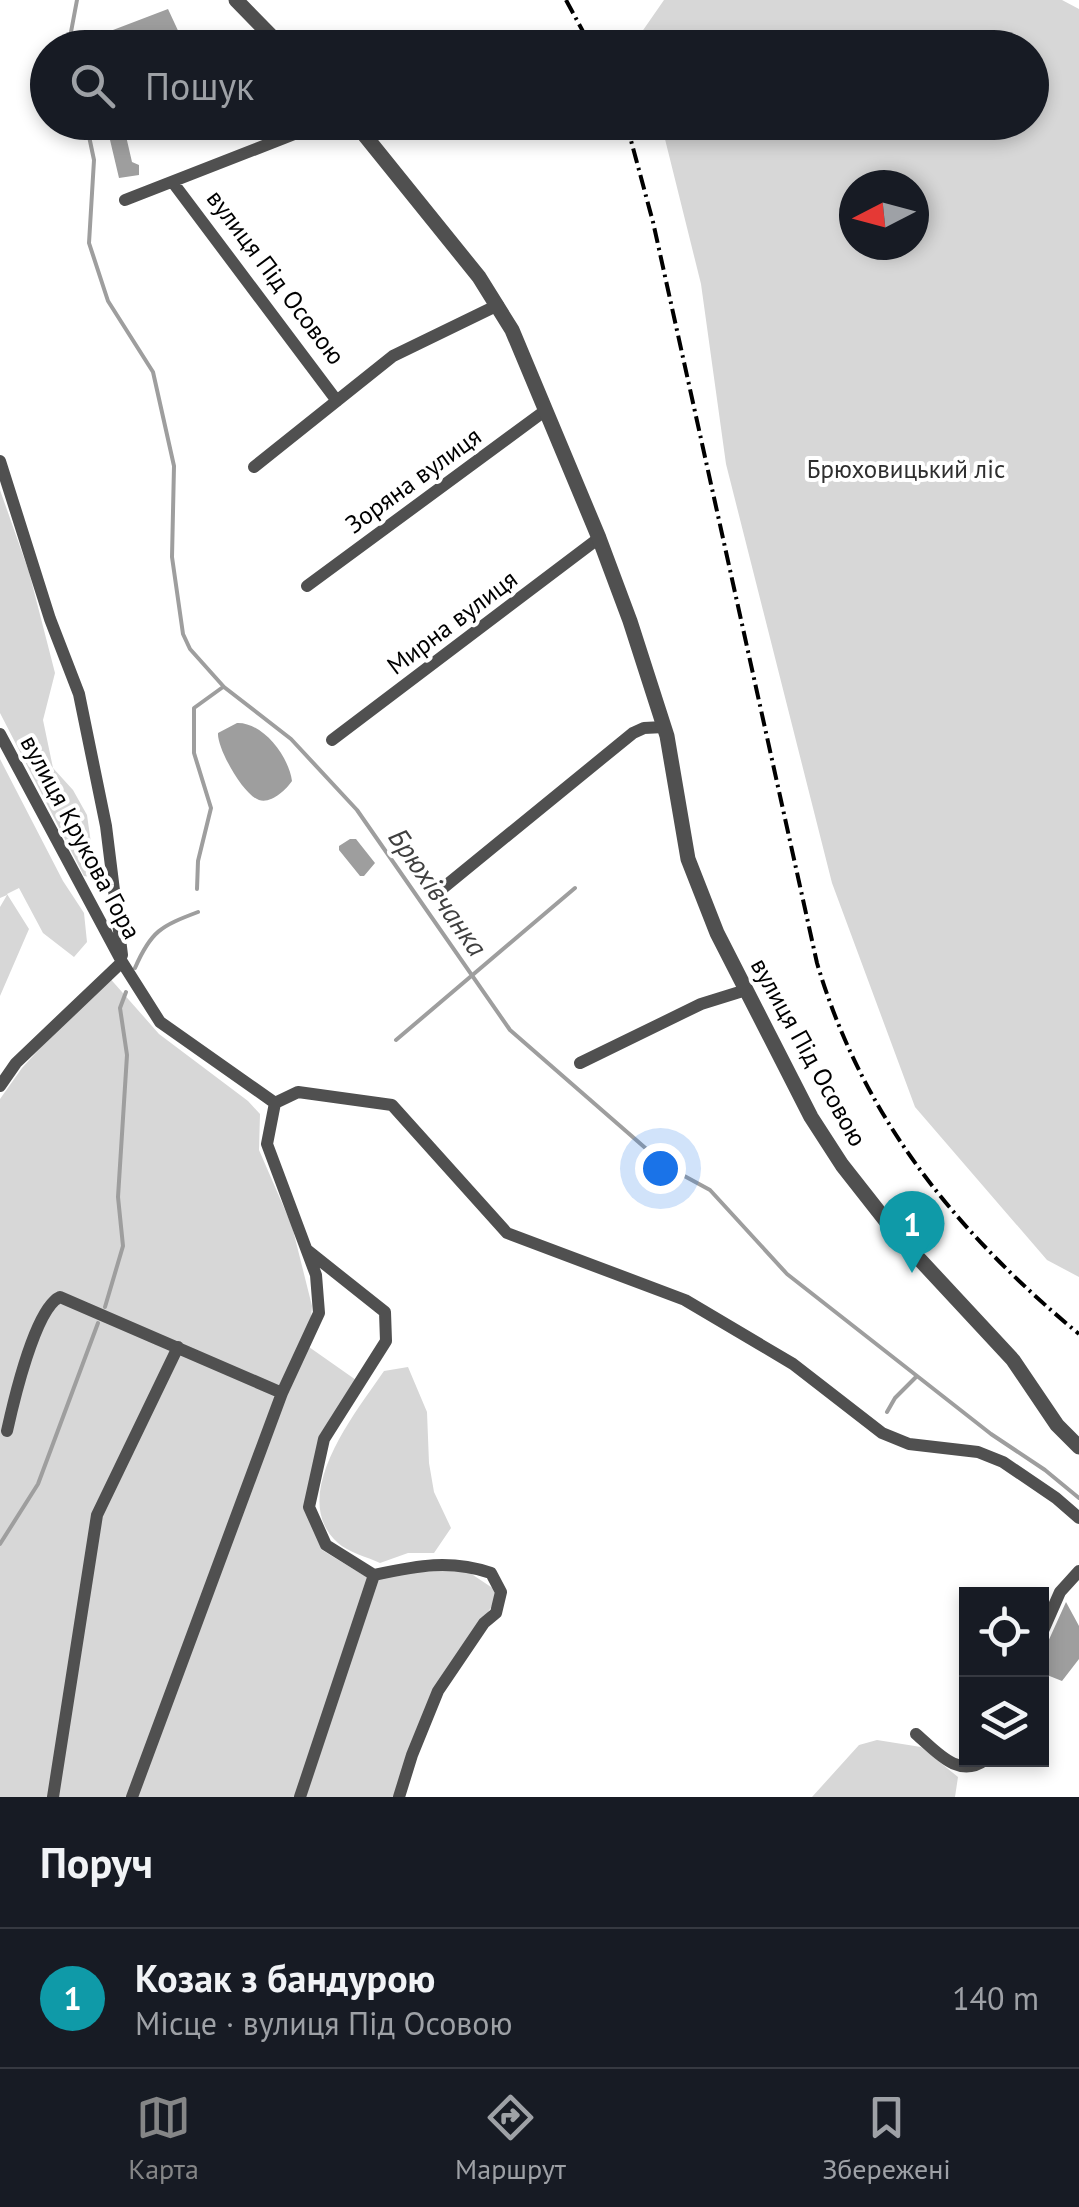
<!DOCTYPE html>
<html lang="uk">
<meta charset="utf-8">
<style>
:root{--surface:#171b24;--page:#20242c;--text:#f1f3f6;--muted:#9ea1a6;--line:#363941;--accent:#858687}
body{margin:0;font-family:"PT Sans",sans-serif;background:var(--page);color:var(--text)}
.controls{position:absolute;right:30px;bottom:30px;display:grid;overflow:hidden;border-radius:0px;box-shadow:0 5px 15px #0003}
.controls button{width:90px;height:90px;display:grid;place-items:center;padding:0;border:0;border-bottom:2px solid var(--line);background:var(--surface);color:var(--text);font:50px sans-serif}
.compass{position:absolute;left:839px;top:170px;width:90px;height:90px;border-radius:50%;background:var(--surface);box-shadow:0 5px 15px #0003;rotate:264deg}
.you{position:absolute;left:660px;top:1168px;width:35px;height:35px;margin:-25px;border:8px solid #fff;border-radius:50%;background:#1a73e8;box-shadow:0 0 0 15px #1a73e833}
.badge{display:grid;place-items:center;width:65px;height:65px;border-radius:50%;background:var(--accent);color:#fff;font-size:32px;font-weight:700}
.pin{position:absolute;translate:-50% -82px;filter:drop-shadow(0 2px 5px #0008)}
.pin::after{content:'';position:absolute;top:52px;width:35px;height:30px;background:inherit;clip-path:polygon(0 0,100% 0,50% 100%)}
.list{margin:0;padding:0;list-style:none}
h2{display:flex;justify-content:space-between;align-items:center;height:130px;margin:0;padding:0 40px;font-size:42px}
h2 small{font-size:32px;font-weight:400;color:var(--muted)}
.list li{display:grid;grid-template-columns:65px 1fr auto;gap:30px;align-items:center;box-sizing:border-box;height:140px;padding:0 40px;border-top:2px solid var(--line)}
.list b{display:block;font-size:38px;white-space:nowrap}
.list p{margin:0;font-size:32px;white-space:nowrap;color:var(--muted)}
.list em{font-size:32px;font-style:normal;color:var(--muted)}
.icon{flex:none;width:55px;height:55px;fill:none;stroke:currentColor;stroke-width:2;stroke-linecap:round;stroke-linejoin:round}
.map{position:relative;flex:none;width:1079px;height:1797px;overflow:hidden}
.search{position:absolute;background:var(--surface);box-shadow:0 5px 15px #0003;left:30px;right:30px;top:30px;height:110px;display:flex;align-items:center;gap:25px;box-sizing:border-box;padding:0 35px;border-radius:55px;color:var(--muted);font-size:38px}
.sheet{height:270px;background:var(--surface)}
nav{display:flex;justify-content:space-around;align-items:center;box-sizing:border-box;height:140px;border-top:2px solid var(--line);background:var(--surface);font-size:28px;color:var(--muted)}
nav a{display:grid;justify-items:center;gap:5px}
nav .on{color:var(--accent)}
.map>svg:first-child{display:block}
</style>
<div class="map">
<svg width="1079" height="1797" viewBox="0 0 1079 1797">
<rect width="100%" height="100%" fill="#fff"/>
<path fill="#d7d7d7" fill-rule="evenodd" d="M 664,0 L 1062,0 L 1079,9 L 1079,1277 L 1047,1260 L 915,1107 L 832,883 L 726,464 L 701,284 L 661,123 L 1032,122 L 1032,48 L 642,47 L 639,36 ZM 854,185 L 914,185 L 914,245 L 854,245 Z
M 0,490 L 29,572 L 55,673 L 43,720 L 53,768 L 73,790 L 87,815 L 96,878 L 84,876 L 0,713 Z
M 0,759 L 63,881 L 84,913 L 87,942 L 74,957 L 43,933 L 19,888 L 7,894 L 29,929 L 0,996 L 0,907 L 7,895 L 0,898 Z
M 107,975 L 159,1034 L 248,1101 L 260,1114 L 259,1150 L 292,1226 L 312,1306 L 309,1347 L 356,1380 L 319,1436 L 305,1508 L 322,1550 L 368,1578 L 422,1570 L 464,1569 L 500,1593 L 421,1719 L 396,1797 L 0,1797 L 0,1099 L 22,1068 Z
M 408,1367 L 427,1412 L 429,1463 L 434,1492 L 451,1528 L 434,1553 L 408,1553 L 380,1563 C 367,1557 348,1552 338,1543 C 286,1497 357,1411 384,1371 Z
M 877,1740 L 921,1747 L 958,1777 L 955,1797 L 812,1797 L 859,1745 Z"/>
<path fill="#9e9e9e" d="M 168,9 L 181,37 L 178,44 L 170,47 L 85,47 L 92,38 Z
M 106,123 L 123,123 L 132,162 L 139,165 L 139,175 L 119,178 Z
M 237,723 C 263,722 289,757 292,781 C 286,790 271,804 259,800 C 243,795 217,748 218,733 Z
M 350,839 L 356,839 L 375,863 L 364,876 L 360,876 L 339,850 L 339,846 Z
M 1066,1602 L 1079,1626 L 1079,1659 L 1062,1681 L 1042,1673 L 1042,1655 Z"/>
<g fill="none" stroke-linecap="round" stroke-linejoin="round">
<path stroke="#9e9e9e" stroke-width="4" d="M 68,48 L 77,0
M 86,122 L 94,160 L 89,243 L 108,301 L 153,372 L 174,466 L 172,557 L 183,634 L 190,649 L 224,687 L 291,739 L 357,810 L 510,1030 L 666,1166 L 710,1190 L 787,1274 L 991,1434 L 1045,1470 L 1079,1498
M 197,889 L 198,861 L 211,808 L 194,753 L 194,708 L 223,687
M 135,968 C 151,931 161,926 198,912
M 396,1040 L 575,888
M 105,1307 L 123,1246 L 118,1197 L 127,1055 L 120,1008 L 126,992
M 887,1412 L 895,1398 L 917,1376
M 0,1544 L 38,1484 L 98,1323"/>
<path stroke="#505050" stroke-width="12" d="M 174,184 L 337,401
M 125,200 L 325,122
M 0,461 L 50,619 L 79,694 L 106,826 L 122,955
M 254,467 L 393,356 L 498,305
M 307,586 L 546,410
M 0,734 L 122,962 L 160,1022 L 275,1103 L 298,1092 L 392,1105 L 507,1233 L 685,1300 L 793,1364 L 882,1433 L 909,1444 L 978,1452 L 1003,1462 L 1056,1498 L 1079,1518
M 332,740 L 599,538
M 443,888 L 633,733 L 644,728 L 664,727
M 580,1063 L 701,1004 L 746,990
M 0,1086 L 16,1063 L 122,962
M 7,1431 C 13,1404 35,1308 60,1297 L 282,1393
M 374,1575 C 417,1566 449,1559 491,1573 L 501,1592 L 496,1613 L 484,1623 L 438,1691 L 412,1755 L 399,1797
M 1042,1633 L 1060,1592 L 1079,1571
M 916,1734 C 937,1752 958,1779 985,1760
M 53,1797 L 97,1515 L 178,1347
M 132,1797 L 282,1393 L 319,1313 L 316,1275 L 267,1144 L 275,1103
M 300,1797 L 374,1575 L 326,1545 L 309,1507 L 324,1439 L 386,1341 L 385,1312 L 307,1250"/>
<path stroke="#505050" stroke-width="15" d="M 236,0 L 283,48
M 354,122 L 479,277 L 512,330 L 599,538 L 630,621 L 667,736 L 688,859 L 717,933 L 811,1117 L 842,1165 L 897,1235 L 1013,1360 L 1057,1425 L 1079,1447"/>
<path stroke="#000" stroke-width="4" stroke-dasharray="15 5 2.5 5" stroke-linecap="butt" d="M 566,0 L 592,48
M 626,122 L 653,222 L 817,963 C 863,1118 956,1232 1079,1334"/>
</g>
<g text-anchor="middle" stroke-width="8" stroke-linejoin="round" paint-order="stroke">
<g font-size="25" fill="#000" stroke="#fff">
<text transform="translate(276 277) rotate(53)" y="9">вулиця Під Осовою</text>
<text transform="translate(413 480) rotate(-36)" y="9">Зоряна вулиця</text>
<text transform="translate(452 622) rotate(-37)" y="9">Мирна вулиця</text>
<text transform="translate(81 837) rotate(62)" y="9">вулиця Крукова Гора</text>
<text transform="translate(809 1052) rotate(61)" y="9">вулиця Під Осовою</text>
</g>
<g font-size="25" fill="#2e2e2e" stroke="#fff">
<text x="906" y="478">Брюховицький ліс</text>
</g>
<g font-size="28" font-style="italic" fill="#3f3f3f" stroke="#fff">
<text transform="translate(438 892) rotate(55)" y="10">Брюхівчанка</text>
</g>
</g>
</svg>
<div class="controls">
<button><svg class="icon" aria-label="locate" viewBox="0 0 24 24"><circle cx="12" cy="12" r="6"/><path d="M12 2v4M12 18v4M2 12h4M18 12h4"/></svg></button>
<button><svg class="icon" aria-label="layers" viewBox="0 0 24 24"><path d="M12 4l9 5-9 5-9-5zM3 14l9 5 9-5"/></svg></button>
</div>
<svg class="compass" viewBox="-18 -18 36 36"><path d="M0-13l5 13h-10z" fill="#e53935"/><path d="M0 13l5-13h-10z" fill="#9ea1a6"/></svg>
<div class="you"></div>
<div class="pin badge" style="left:912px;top:1273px;background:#0f9aa8">1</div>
<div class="search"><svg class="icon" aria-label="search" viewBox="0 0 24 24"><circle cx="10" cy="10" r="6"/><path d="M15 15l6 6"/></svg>Пошук</div>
</div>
<section class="sheet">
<h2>Поруч<small></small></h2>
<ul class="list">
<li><span class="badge" style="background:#0f9aa8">1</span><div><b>Козак з бандурою</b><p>Місце · вулиця Під Осовою</p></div><em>140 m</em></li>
</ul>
</section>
<nav>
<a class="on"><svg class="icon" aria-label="map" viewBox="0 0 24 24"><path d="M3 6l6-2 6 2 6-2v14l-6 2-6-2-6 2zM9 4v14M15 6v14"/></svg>Карта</a>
<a><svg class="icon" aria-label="directions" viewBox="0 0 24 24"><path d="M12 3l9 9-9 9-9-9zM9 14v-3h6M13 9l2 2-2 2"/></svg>Маршрут</a>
<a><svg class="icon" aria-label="saved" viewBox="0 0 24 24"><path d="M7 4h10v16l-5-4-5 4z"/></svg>Збережені</a>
</nav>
